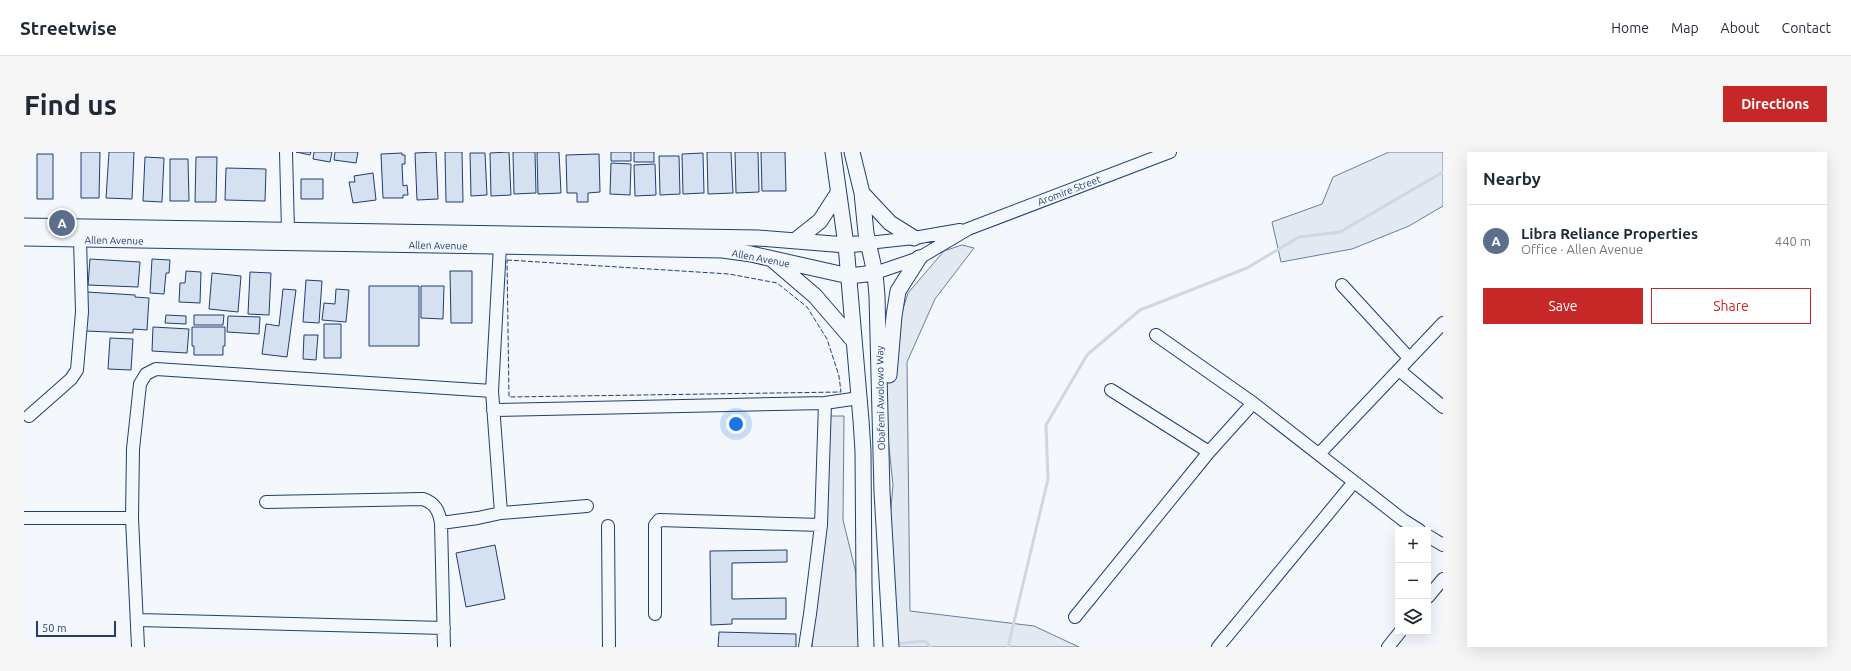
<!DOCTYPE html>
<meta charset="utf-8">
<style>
:root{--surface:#fff;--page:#f6f6f7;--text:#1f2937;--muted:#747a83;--line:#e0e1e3;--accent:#c62828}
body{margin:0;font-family:Ubuntu,sans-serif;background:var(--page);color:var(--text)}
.controls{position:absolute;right:12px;bottom:12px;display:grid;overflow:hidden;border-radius:0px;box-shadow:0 4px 16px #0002}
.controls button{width:36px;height:36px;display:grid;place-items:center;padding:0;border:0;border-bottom:1px solid var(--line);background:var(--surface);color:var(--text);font:20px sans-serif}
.scale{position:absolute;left:12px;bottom:10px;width:80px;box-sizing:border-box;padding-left:4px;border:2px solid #1d3f73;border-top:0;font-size:11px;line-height:14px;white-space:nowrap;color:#1d3f73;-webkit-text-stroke:3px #f4f7fb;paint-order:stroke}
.you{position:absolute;left:712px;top:272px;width:14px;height:14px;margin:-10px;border:3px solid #fff;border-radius:50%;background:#1a73e8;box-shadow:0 0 0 6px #1a73e833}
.badge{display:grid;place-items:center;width:26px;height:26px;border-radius:50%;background:var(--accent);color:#fff;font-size:13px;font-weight:700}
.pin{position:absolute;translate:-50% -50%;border:2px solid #fff;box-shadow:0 1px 4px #0006}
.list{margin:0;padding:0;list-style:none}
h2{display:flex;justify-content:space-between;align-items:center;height:52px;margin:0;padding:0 16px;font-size:17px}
h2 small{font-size:13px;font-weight:400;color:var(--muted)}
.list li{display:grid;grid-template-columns:26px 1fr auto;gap:12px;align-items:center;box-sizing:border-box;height:72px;padding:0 16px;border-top:1px solid var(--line)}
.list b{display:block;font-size:15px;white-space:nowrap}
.list p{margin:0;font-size:13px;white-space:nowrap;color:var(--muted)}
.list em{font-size:13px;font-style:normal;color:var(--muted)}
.actions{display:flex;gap:8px;padding:12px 16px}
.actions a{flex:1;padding:9px 0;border:1px solid var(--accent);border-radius:0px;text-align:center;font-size:14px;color:var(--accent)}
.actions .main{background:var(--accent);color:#fff}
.icon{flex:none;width:22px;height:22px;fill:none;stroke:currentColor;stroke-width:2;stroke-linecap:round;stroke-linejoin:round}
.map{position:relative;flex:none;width:1419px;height:495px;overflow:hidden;border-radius:0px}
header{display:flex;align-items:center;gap:24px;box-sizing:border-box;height:56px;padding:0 20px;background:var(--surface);border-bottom:1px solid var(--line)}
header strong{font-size:19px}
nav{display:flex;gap:22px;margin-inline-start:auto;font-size:14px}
.intro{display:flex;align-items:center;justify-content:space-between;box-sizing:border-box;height:96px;padding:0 24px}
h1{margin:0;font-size:28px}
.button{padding:10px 18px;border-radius:0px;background:var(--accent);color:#fff;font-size:14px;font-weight:700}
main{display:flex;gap:24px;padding:0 24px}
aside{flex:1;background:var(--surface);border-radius:0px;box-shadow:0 4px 16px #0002}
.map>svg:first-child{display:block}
</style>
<header>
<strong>Streetwise</strong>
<nav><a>Home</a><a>Map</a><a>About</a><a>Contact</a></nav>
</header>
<div class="intro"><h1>Find us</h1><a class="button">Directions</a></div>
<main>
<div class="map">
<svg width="1419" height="495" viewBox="0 0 1419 495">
<rect width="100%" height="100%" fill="#f4f7fb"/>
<path fill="#e3e9f0" stroke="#687fa3" d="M 1365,0 L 1419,0 L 1419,54 L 1385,74 L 1328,97 L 1257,110 L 1248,70 L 1298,52 L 1309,25 Z
M 938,93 L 950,96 L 911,147 L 883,210 L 886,459 L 1010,474 L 1055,495 L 872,495 L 865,378 L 869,333 L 864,286 L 858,258 L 866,199 L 884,141 L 920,99 Z
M 806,264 L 820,264 L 819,368 L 832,421 L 836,495 L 788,495 L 801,360 Z"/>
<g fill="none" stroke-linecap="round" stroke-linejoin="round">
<path stroke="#cfd7e4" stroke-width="3" d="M 871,492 L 901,489 L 907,495
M 984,495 L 1024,327 L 1022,273 L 1063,203 L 1116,158 L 1223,116 L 1275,85 L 1316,80 L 1419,20"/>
</g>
<path fill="#d5e0f0" stroke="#1d3f73" d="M 57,0 L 76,0 L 75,46 L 57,46 Z
M 85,0 L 110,0 L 108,47 L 82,46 Z
M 272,0 L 287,0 L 286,3 Z
M 290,0 L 308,0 L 306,10 L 289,7 Z
M 311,0 L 334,0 L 332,11 L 310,8 Z
M 412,0 L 414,47 L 393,48 L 391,1 Z
M 421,0 L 438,0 L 439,50 L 422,50 Z
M 485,0 L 487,43 L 467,44 L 466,1 Z
M 489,0 L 511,0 L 512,41 L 490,42 Z
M 513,0 L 535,0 L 537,41 L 514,42 Z
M 587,0 L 607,0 L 607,9 L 587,9 Z
M 610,0 L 630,0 L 630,10 L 610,10 Z
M 683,0 L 707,0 L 709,41 L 684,42 Z
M 711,0 L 734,0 L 735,40 L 712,41 Z
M 737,0 L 761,0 L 762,39 L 738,39 Z
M 378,1 L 378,3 L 381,3 L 381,12 L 378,12 L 379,34 L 383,33 L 384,43 L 379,43 L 379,46 L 359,46 L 357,2 Z
M 446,1 L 461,1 L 463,43 L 447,44 Z
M 679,1 L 680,41 L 659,42 L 658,2 Z
M 13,2 L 29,2 L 29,47 L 13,47 Z
M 575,2 L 576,40 L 564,41 L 564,50 L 553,50 L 553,41 L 543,41 L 542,3 Z
M 635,4 L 655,4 L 656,42 L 636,43 Z
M 121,5 L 140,6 L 138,50 L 119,49 Z
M 172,5 L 193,5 L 192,50 L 171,50 Z
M 146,7 L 164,7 L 165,49 L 146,49 Z
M 587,11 L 607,12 L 606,43 L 586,42 Z
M 631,12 L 632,43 L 611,44 L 610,13 Z
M 202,16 L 242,17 L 241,49 L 201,48 Z
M 349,21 L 352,48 L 329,51 L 325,30 L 331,30 L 330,24 Z
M 277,27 L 299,27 L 299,47 L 277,47 Z
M 66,107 L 116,110 L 114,135 L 64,133 Z
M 128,107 L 146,108 L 145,121 L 142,121 L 140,142 L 126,141 Z
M 162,119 L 177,120 L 176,151 L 155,150 L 156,131 L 161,131 Z
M 426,119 L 448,119 L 448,171 L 427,171 Z
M 226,120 L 247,121 L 245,163 L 224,162 Z
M 188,121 L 217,124 L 214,160 L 185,157 Z
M 282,128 L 298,129 L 295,171 L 279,170 Z
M 345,134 L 395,134 L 395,194 L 345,194 Z
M 397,134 L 420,134 L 419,167 L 397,166 Z
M 259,137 L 272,138 L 263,205 L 238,202 L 242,172 L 255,174 Z
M 312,137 L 325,138 L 322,170 L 298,168 L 300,151 L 311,152 Z
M 63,140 L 111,143 L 111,145 L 125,146 L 123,178 L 109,177 L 109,181 L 61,179 Z
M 142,163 L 162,164 L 162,172 L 141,171 Z
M 170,163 L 200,163 L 199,173 L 170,173 Z
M 204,164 L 236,165 L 235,182 L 203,180 Z
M 300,172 L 317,172 L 317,206 L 300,206 Z
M 129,175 L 165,177 L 163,201 L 128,199 Z
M 168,175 L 201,175 L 201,194 L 199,194 L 199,203 L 170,203 L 170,194 L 168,194 Z
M 280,183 L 294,183 L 292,208 L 279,207 Z
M 86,186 L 109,187 L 107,218 L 84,217 Z
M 471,393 L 481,447 L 442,455 L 432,401 Z
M 763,398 L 763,410 L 708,411 L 708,447 L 762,446 L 762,467 L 708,467 L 708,472 L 687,473 L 686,399 Z
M 695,480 L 772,482 L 772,495 L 694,495 Z"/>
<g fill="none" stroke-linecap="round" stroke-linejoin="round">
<g stroke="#1d3f73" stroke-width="14">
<path id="minor" d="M 262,0 L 264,79
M 844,91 L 890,86 L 936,78
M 476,94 L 468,239 L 477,361
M 851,121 L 895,106 L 944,77 L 1146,0
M 1318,133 L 1385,206
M 1132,183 L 1229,251 L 1379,368 L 1395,378
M 1375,218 L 1419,255
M 1087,238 L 1185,300
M 469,258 L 801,251 L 835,246
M 5,264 L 47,227 L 53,218 L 58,160 L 56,87
M 1295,302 L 1419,171
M 242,350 L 399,347 C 411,351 415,359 417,371
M 0,366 L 108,366
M 584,374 L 585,495
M 1404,384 L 1419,393
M 1404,445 L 1419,427
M 631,462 L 631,373 L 635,368 L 797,373
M 1051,465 L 1185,300 L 1229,251
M 114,468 L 420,476
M 114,495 L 108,366 L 109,297 L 116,232 L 122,222 L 132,217 L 468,239
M 420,495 L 417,371 L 454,366 L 477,361 L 563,354
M 781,495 L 786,462 L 797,373 L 801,251
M 1194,495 L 1330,330
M 1364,495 L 1376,480"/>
</g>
<g stroke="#1d3f73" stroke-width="17">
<path id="major" d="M 809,0 L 822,93 L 837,268 L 839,299 L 840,434 L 842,495
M 828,0 L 838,41 L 842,81 L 851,121 L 853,144 L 858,340 L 867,495
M 838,41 L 866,71 L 890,86
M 0,74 L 734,86 L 822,93 L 844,91
M 0,86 L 699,98 L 727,102 L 825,124 L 851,121
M 772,88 L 796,69 L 814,41
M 749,108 L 791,144 L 829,188
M 865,223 L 870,164 L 874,139 L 895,106"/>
</g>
<use href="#minor" stroke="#f4f7fb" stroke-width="12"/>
<use href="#major" stroke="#f4f7fb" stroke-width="15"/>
<path stroke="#1d3f73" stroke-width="1" stroke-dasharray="5 2" stroke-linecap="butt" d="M 483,108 L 705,122 L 753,131 L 783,155 L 803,187 L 815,224 L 817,240 L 485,245 Z"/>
</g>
<g text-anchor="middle" stroke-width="3" stroke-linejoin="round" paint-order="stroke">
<g font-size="10" fill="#1d3f73" stroke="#f4f7fb">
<text transform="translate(1045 38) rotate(-21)" y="4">Aromire Street</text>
<text transform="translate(90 88) rotate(1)" y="4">Allen Avenue</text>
<text transform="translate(414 93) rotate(1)" y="4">Allen Avenue</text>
<text transform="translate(737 106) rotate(11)" y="4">Allen Avenue</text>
<text transform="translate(856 246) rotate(-91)" y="4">Obafemi Awolowo Way</text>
</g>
</g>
</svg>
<div class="controls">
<button>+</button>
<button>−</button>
<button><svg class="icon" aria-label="layers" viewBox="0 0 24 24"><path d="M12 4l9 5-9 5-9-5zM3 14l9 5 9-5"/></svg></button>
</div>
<div class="scale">50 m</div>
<div class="you"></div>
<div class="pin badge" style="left:38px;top:71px;background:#5c6f8a">A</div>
</div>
<aside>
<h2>Nearby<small></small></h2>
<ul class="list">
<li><span class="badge" style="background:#5c6f8a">A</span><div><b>Libra Reliance Properties</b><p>Office · Allen Avenue</p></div><em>440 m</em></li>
</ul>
<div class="actions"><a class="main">Save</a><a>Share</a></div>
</aside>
</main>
